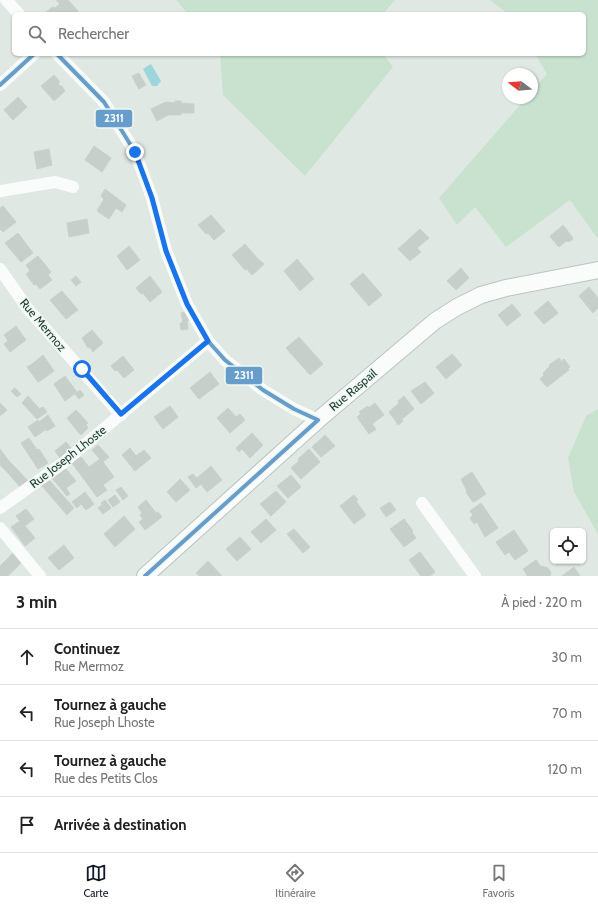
<!DOCTYPE html>
<html lang="fr">
<meta charset="utf-8">
<style>
:root{--surface:#fff;--page:#f2f2f2;--text:#222;--muted:#767676;--line:#e0e0e0;--accent:#111827}
body{margin:0;font-family:Cabin,sans-serif;background:var(--page);color:var(--text)}
.controls{position:absolute;right:12px;bottom:12px;display:grid;overflow:hidden;border-radius:6px;box-shadow:0 1px 3px #0004}
.controls button{width:36px;height:36px;display:grid;place-items:center;padding:0;border:0;border-bottom:1px solid var(--line);background:var(--surface);color:var(--text);font:20px sans-serif}
.compass{position:absolute;left:502px;top:68px;width:36px;height:36px;border-radius:50%;background:var(--surface);box-shadow:0 1px 3px #0004;rotate:286deg}
.stop{position:absolute;width:12px;height:12px;margin:-9px;border:3px solid #1a73e8;border-radius:50%;background:#fff}
.stop.end{background:#1a73e8;border-color:#fff;box-shadow:0 1px 4px #0008}
.list{margin:0;padding:0;list-style:none}
h2{display:flex;justify-content:space-between;align-items:center;height:52px;margin:0;padding:0 16px;font-size:17px}
h2 small{font-size:13px;font-weight:400;color:var(--muted)}
.list li{display:grid;grid-template-columns:26px 1fr auto;gap:12px;align-items:center;box-sizing:border-box;height:56px;padding:0 16px;border-top:1px solid var(--line)}
.list b{display:block;font-size:15px;white-space:nowrap}
.list p{margin:0;font-size:13px;white-space:nowrap;color:var(--muted)}
.list em{font-size:13px;font-style:normal;color:var(--muted)}
.icon{flex:none;width:22px;height:22px;fill:none;stroke:currentColor;stroke-width:2;stroke-linecap:round;stroke-linejoin:round}
.map{position:relative;flex:none;width:598px;height:576px;overflow:hidden}
.search{position:absolute;background:var(--surface);box-shadow:0 1px 3px #0004;left:12px;right:12px;top:12px;height:44px;display:flex;align-items:center;gap:10px;box-sizing:border-box;padding:0 14px;border-radius:6px;color:var(--muted);font-size:15px}
.sheet{height:276px;background:var(--surface)}
nav{display:flex;justify-content:space-around;align-items:center;box-sizing:border-box;height:56px;border-top:1px solid var(--line);background:var(--surface);font-size:11px;color:var(--muted)}
nav a{display:grid;justify-items:center;gap:2px}
nav .on{color:var(--accent)}
.map>svg:first-child{display:block}
</style>
<div class="map">
<svg width="598" height="576" viewBox="0 0 598 576">
<rect width="100%" height="100%" fill="#e0e8e4"/>
<path fill="#c8e2cf" d="M 176,0 L 395,0 L 383,14 L 188,14 Z
M 490,0 L 598,0 L 598,239 L 570,200 L 506,247 L 475,207 L 457,225 L 439,198 L 526,98 L 532,98 L 532,91 L 547,74 L 535,54 L 584,54 L 584,14 L 508,14 Z
M 220,54 L 383,54 L 393,67 L 305,176 L 223,95 Z
M 598,409 L 598,534 L 574,492 L 568,458 L 586,416 Z"/>
<path fill="#9cd5da" d="M 151,64 L 161,81 L 157,86 L 152,86 L 143,69 Z"/>
<path fill="#c7cfcb" stroke="#c9d1cd" d="M 56,0 L 68,0 L 78,11 L 75,14 L 44,14 L 50,9 L 53,7 L 55,8 L 60,4 Z
M 139,73 L 141,77 L 135,82 L 132,76 Z
M 54,75 L 60,82 L 58,84 L 60,86 L 62,86 L 65,91 L 54,101 L 41,86 Z
M 141,77 L 146,85 L 139,89 L 135,82 Z
M 18,97 L 27,107 L 13,120 L 4,110 Z
M 175,101 L 181,101 L 181,103 L 194,104 L 194,113 L 181,113 L 181,115 L 168,115 L 157,121 L 151,109 L 166,102 L 175,103 Z
M 94,146 L 111,158 L 102,172 L 85,160 Z
M 49,149 L 52,165 L 37,169 L 34,152 Z
M 105,189 L 126,205 L 122,212 L 116,208 L 109,219 L 97,211 L 104,199 L 101,196 Z
M 3,206 L 16,222 L 3,232 L 0,229 L 0,208 Z
M 211,215 L 225,231 L 214,240 L 208,233 L 206,234 L 198,225 Z
M 87,219 L 89,233 L 69,237 L 67,223 Z
M 563,225 L 573,238 L 572,240 L 561,227 Z
M 561,227 L 572,240 L 568,242 L 567,241 L 565,242 L 558,234 L 552,239 L 550,236 Z
M 420,229 L 429,238 L 417,248 L 421,252 L 410,261 L 398,249 Z
M 18,233 L 33,253 L 21,262 L 5,243 Z
M 558,234 L 565,242 L 559,247 L 552,239 Z
M 245,244 L 258,259 L 252,265 L 257,271 L 252,275 L 247,269 L 245,270 L 232,255 Z
M 129,246 L 140,260 L 127,270 L 117,256 Z
M 38,256 L 51,272 L 48,275 L 52,280 L 40,289 L 36,284 L 34,285 L 26,274 L 30,271 L 26,265 Z
M 258,259 L 264,264 L 257,271 L 252,265 Z
M 297,259 L 314,279 L 311,281 L 294,262 Z
M 294,262 L 311,281 L 300,291 L 284,271 Z
M 461,268 L 469,278 L 456,290 L 447,281 Z
M 363,273 L 382,295 L 369,306 L 350,284 Z
M 76,276 L 81,282 L 76,286 L 71,280 Z
M 150,276 L 162,292 L 150,302 L 143,293 L 141,294 L 136,288 Z
M 589,287 L 598,298 L 598,308 L 593,313 L 579,296 Z
M 62,291 L 78,310 L 66,319 L 50,300 Z
M 548,301 L 558,313 L 544,324 L 534,313 Z
M 512,304 L 521,315 L 507,326 L 498,315 Z
M 189,311 L 191,320 L 187,321 L 188,329 L 181,330 L 180,323 L 183,323 L 181,313 Z
M 16,326 L 26,340 L 14,349 L 4,335 Z
M 92,330 L 103,343 L 93,352 L 90,347 L 88,348 L 82,338 Z
M 299,337 L 323,364 L 310,375 L 286,348 Z
M 8,341 L 14,349 L 10,352 L 4,344 Z
M 452,354 L 462,365 L 446,379 L 436,367 Z
M 43,355 L 54,371 L 43,379 L 32,364 Z
M 123,356 L 134,370 L 124,378 L 117,370 L 115,371 L 111,366 Z
M 559,358 L 562,362 L 564,359 L 570,367 L 567,369 L 569,370 L 547,387 L 540,379 L 544,375 L 543,373 L 550,366 L 549,365 Z
M 32,364 L 43,379 L 38,382 L 27,367 Z
M 210,372 L 219,384 L 199,399 L 190,388 Z
M 65,376 L 77,392 L 65,401 L 54,384 Z
M 425,382 L 434,393 L 421,404 L 411,391 Z
M 15,388 L 21,394 L 17,397 L 11,391 Z
M 80,390 L 84,395 L 79,399 L 75,394 Z
M 28,396 L 44,414 L 37,419 L 22,403 Z
M 404,396 L 414,409 L 402,419 L 400,417 L 395,420 L 389,412 L 399,403 L 398,401 Z
M 0,403 L 7,410 L 0,416 Z
M 375,403 L 384,415 L 372,424 L 376,429 L 369,434 L 357,417 Z
M 170,406 L 178,417 L 163,429 L 154,417 Z
M 368,406 L 369,408 L 361,414 L 359,412 Z
M 43,407 L 47,412 L 44,414 L 39,409 Z
M 228,408 L 236,417 L 240,414 L 245,420 L 230,433 L 217,418 Z
M 76,410 L 88,423 L 78,432 L 67,418 Z
M 48,415 L 55,426 L 47,431 L 39,422 Z
M 400,417 L 403,421 L 398,425 L 395,420 Z
M 38,420 L 45,430 L 35,437 L 28,427 Z
M 86,425 L 88,428 L 81,435 L 78,432 Z
M 252,433 L 263,445 L 250,458 L 242,449 L 239,452 L 236,448 Z
M 325,435 L 335,446 L 321,457 L 312,447 Z
M 29,438 L 37,450 L 39,449 L 48,463 L 38,469 L 21,443 Z
M 66,442 L 72,449 L 60,458 L 55,451 Z
M 98,445 L 109,457 L 103,462 L 114,477 L 103,485 L 107,490 L 97,497 L 72,463 L 81,457 L 89,467 L 100,459 L 92,450 Z
M 130,448 L 136,456 L 144,450 L 151,458 L 135,471 L 122,455 Z
M 0,449 L 9,461 L 2,467 L 0,465 Z
M 309,449 L 320,462 L 301,479 L 291,468 L 299,461 L 298,459 Z
M 9,461 L 15,467 L 8,473 L 2,467 Z
M 211,466 L 222,480 L 207,492 L 201,484 L 196,488 L 188,477 L 193,474 L 197,478 Z
M 15,467 L 29,482 L 21,488 L 8,473 Z
M 65,468 L 76,481 L 66,488 L 70,494 L 67,496 L 52,478 Z
M 472,472 L 486,494 L 474,502 L 472,501 L 466,492 L 467,491 L 461,479 Z
M 291,475 L 301,487 L 288,498 L 277,486 Z
M 180,479 L 190,490 L 176,502 L 167,492 Z
M 49,480 L 74,508 L 67,515 L 41,485 Z
M 121,487 L 128,496 L 123,500 L 116,490 Z
M 276,491 L 286,502 L 271,516 L 260,504 Z
M 85,492 L 94,504 L 86,510 L 81,504 L 77,508 L 72,502 Z
M 115,495 L 120,502 L 113,507 L 108,500 Z
M 354,495 L 358,500 L 356,501 L 366,515 L 354,524 L 340,506 Z
M 105,500 L 111,508 L 107,511 L 101,503 Z
M 146,500 L 156,513 L 158,512 L 162,517 L 145,530 L 139,522 L 143,519 L 140,515 L 142,513 L 138,507 Z
M 390,502 L 396,510 L 386,517 L 380,508 Z
M 481,503 L 498,528 L 485,537 L 477,522 L 474,524 L 470,518 L 473,515 L 470,511 Z
M 102,505 L 107,511 L 103,514 L 98,508 Z
M 26,509 L 34,519 L 25,526 L 35,538 L 25,546 L 11,527 L 20,521 L 16,516 Z
M 124,516 L 135,529 L 115,547 L 104,534 Z
M 266,519 L 276,530 L 261,543 L 251,532 Z
M 404,519 L 413,531 L 412,532 L 416,538 L 404,547 L 390,529 Z
M 294,529 L 310,547 L 303,553 L 287,534 Z
M 514,530 L 528,551 L 515,560 L 509,552 L 505,555 L 496,542 Z
M 240,537 L 251,549 L 237,561 L 226,549 Z
M 64,545 L 74,558 L 59,570 L 48,558 Z
M 420,552 L 435,572 L 430,576 L 421,576 L 409,560 Z
M 13,553 L 21,563 L 8,576 L 0,576 L 0,566 Z
M 536,560 L 541,567 L 542,566 L 548,568 L 551,573 L 550,576 L 527,576 L 527,575 L 523,569 Z
M 208,561 L 222,576 L 199,576 L 196,573 Z
M 574,567 L 580,576 L 562,576 Z"/>
<g fill="none" stroke-linecap="round" stroke-linejoin="round">
<g stroke="#bac5c0" stroke-width="18">
<path id="secondary" d="M 145,576 L 318,420 L 435,321 L 457,307 L 481,295 L 506,288 L 598,270"/>
</g>
<path stroke="#fafcfb" stroke-width="12" d="M 6,0 L 19,14
M 57,54 L 104,102 L 135,152 L 152,198 L 166,251 L 187,304 L 208,341 L 225,360 L 263,390 L 294,409 L 318,420
M 0,85 L 34,54
M 0,191 L 55,182 L 73,187
M 0,269 L 28,309 L 121,415
M 422,503 L 475,576
M 0,508 L 63,463 L 208,341
M 0,528 L 40,576"/>
<use href="#secondary" stroke="#fafcfb" stroke-width="16"/>
<g stroke="#eef7f2" stroke-width="7">
<path id="bus-1" d="M 57,54 L 104,102 L 135,152 L 152,198 L 166,251 L 187,304 L 208,341 L 225,360 L 263,390 L 294,409 L 318,420
M 0,85 L 34,54
M 145,576 L 318,420"/>
</g>
<use href="#bus-1" stroke="#679dcb" stroke-width="4"/>
</g>
<g fill="none" stroke-linecap="round" stroke-linejoin="round">
<path stroke="#1a73e8" stroke-width="5" d="M 82,369 L 121,414 L 208,341 L 187,304 L 166,251 L 152,198 L 135,152"/>
</g>
<g text-anchor="middle" stroke-width="3" stroke-linejoin="round" paint-order="stroke">
<g font-size="12" fill="#1e3c32" stroke="#eef7f2">
<text transform="translate(43 325) rotate(50)" y="4">Rue Mermoz</text>
<text transform="translate(353 390) rotate(-40)" y="4">Rue Raspail</text>
<text transform="translate(68 457) rotate(-38)" y="4">Rue Joseph Lhoste</text>
</g>
</g>
<g stroke="#eef7f2" stroke-width="1.5">
<rect x="95" y="109" width="38" height="19" rx="4" fill="#679dcb"/>
<rect x="225" y="366" width="38" height="19" rx="4" fill="#679dcb"/>
</g>
<g font-size="11" text-anchor="middle" font-weight="bold" fill="#fff">
<text x="114" y="122">2311</text>
<text x="244" y="379">2311</text>
</g>
</svg>
<div class="controls">
<button><svg class="icon" aria-label="locate" viewBox="0 0 24 24"><circle cx="12" cy="12" r="6"/><path d="M12 2v4M12 18v4M2 12h4M18 12h4"/></svg></button>
</div>
<svg class="compass" viewBox="-18 -18 36 36"><path d="M0-13l5 13h-10z" fill="#e53935"/><path d="M0 13l5-13h-10z" fill="#767676"/></svg>
<div class="stop" style="left:82px;top:369px"></div>
<div class="stop end" style="left:135px;top:152px"></div>
<div class="search"><svg class="icon" aria-label="search" viewBox="0 0 24 24"><circle cx="10" cy="10" r="6"/><path d="M15 15l6 6"/></svg>Rechercher</div>
</div>
<section class="sheet">
<h2>3 min<small>À pied · 220 m</small></h2>
<ul class="list">
<li><svg class="icon" aria-label="ahead" viewBox="0 0 24 24"><path d="M12 20V5M6 11l6-6 6 6"/></svg><div><b>Continuez</b><p>Rue Mermoz</p></div><em>30 m</em></li>
<li><svg class="icon" aria-label="left" viewBox="0 0 24 24"><path d="M17 20v-9H6M10 6l-5 5 5 5"/></svg><div><b>Tournez à gauche</b><p>Rue Joseph Lhoste</p></div><em>70 m</em></li>
<li><svg class="icon" aria-label="left" viewBox="0 0 24 24"><path d="M17 20v-9H6M10 6l-5 5 5 5"/></svg><div><b>Tournez à gauche</b><p>Rue des Petits Clos</p></div><em>120 m</em></li>
<li><svg class="icon" aria-label="arrive" viewBox="0 0 24 24"><path d="M6 21V4h12l-3 4 3 4H6"/></svg><div><b>Arrivée à destination</b></div></li>
</ul>
</section>
<nav>
<a class="on"><svg class="icon" aria-label="map" viewBox="0 0 24 24"><path d="M3 6l6-2 6 2 6-2v14l-6 2-6-2-6 2zM9 4v14M15 6v14"/></svg>Carte</a>
<a><svg class="icon" aria-label="directions" viewBox="0 0 24 24"><path d="M12 3l9 9-9 9-9-9zM9 14v-3h6M13 9l2 2-2 2"/></svg>Itinéraire</a>
<a><svg class="icon" aria-label="saved" viewBox="0 0 24 24"><path d="M7 4h10v16l-5-4-5 4z"/></svg>Favoris</a>
</nav>
